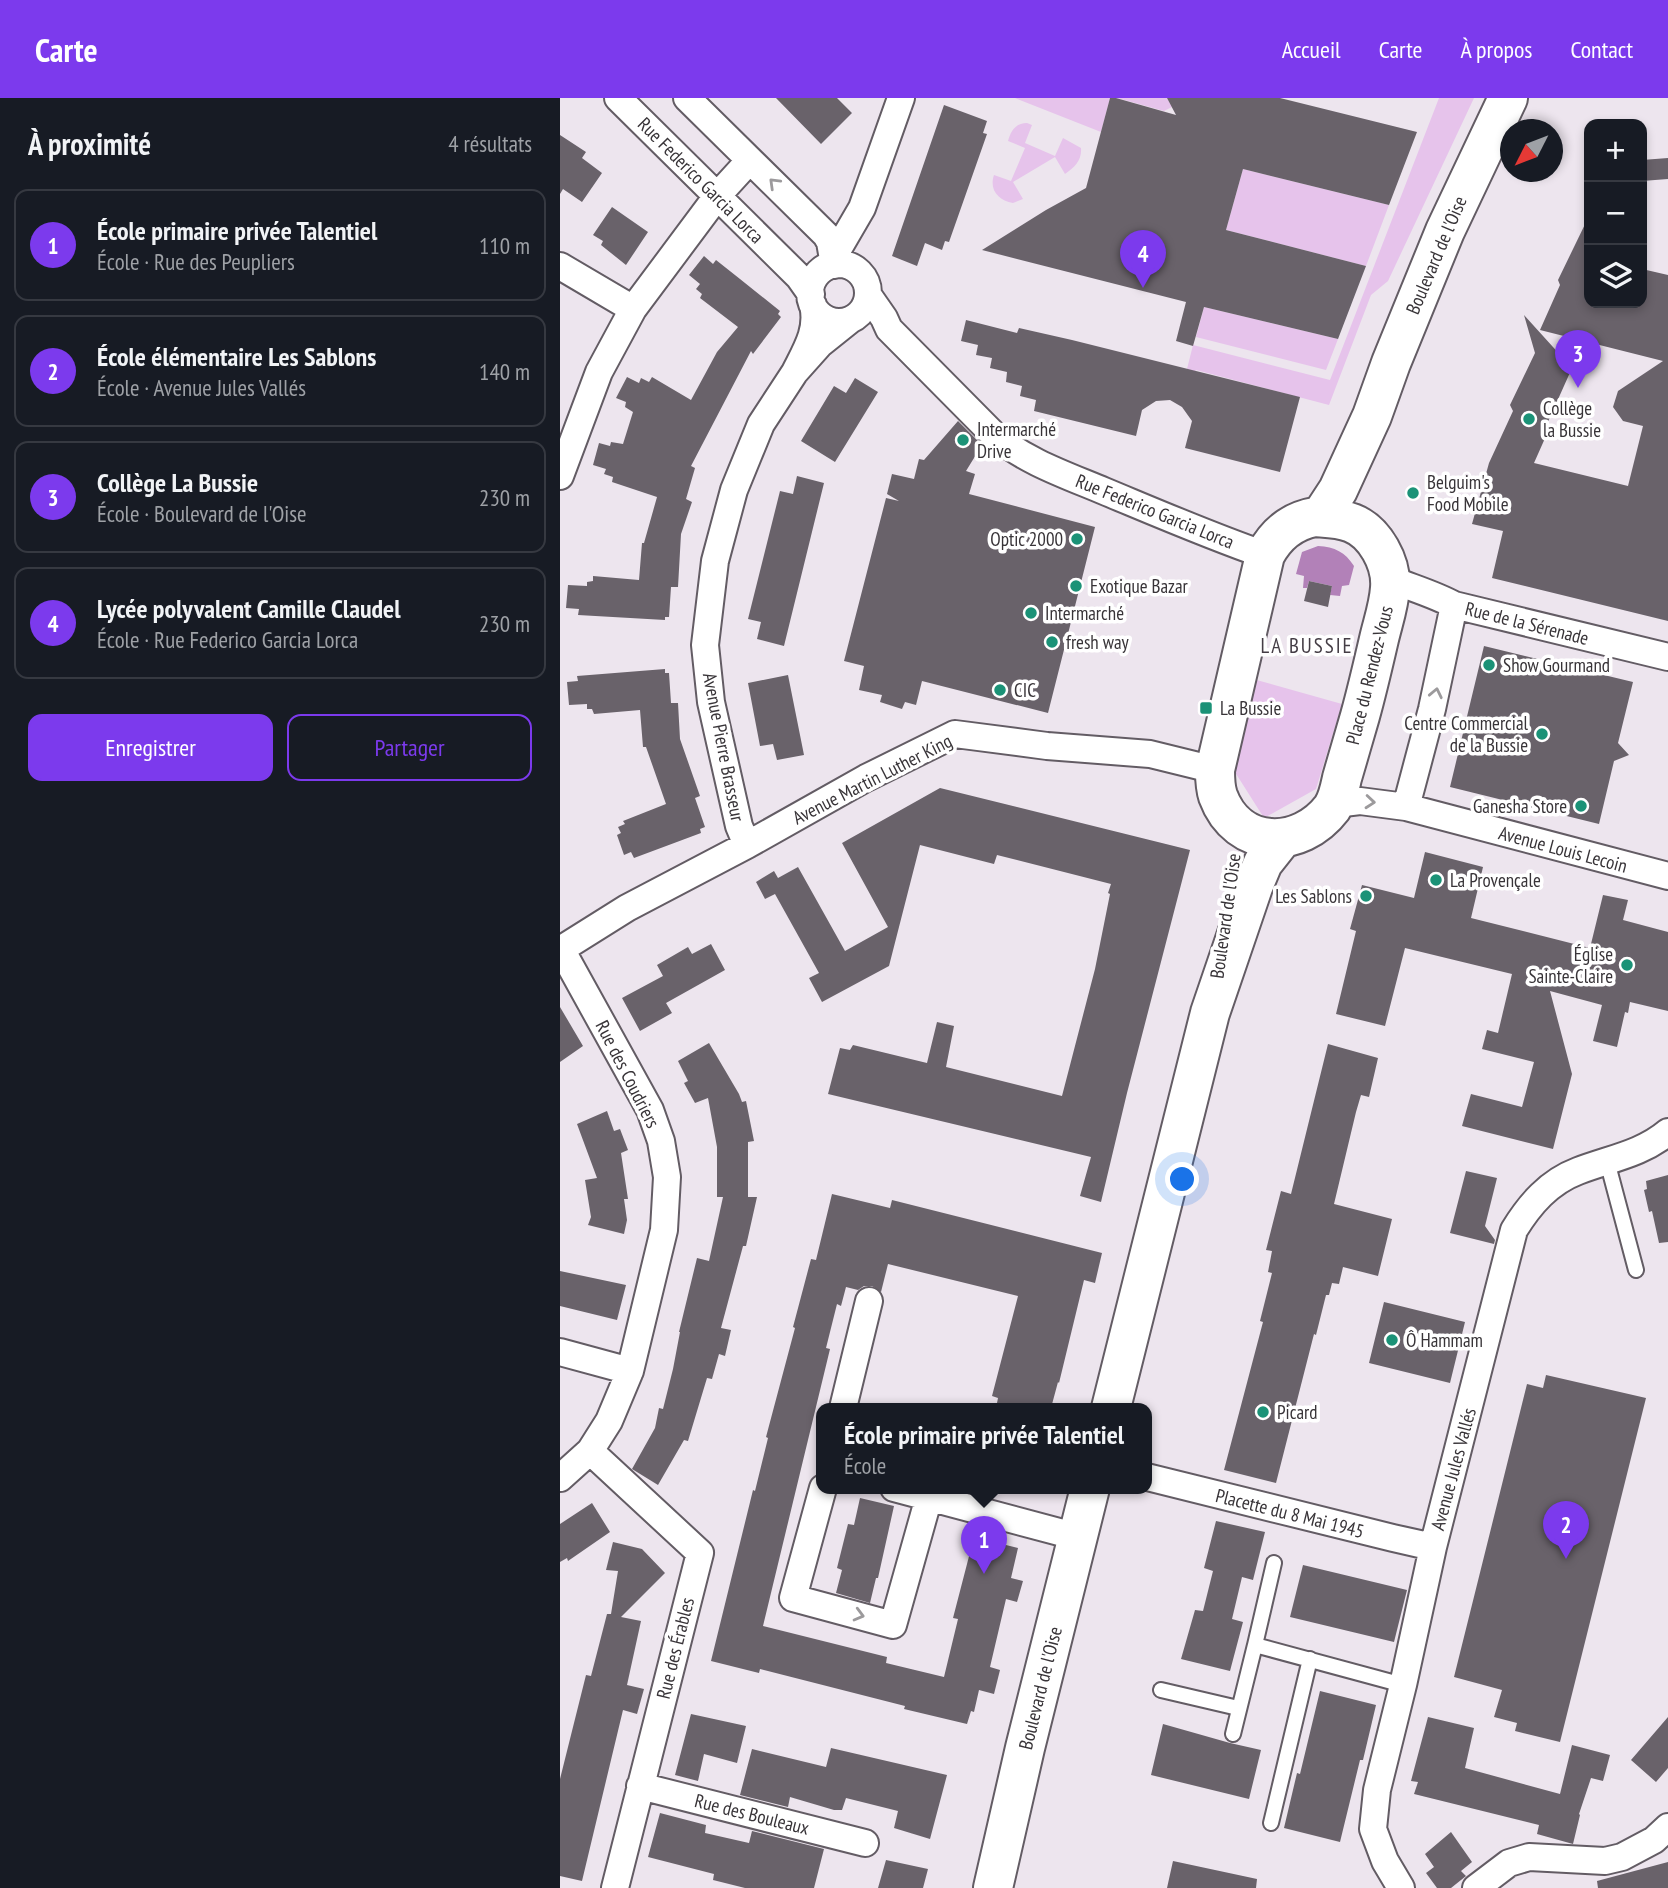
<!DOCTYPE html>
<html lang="fr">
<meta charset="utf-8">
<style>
:root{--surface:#171b24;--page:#242831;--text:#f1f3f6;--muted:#9ea1a6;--line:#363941;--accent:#7c3aed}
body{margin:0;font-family:"PT Sans Narrow",sans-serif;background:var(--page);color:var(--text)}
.controls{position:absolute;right:21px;top:21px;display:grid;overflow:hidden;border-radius:14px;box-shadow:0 4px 10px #0003}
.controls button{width:63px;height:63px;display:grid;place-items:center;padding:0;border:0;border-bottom:2px solid var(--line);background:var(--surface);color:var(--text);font:35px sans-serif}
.compass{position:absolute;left:940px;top:21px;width:63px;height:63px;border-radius:50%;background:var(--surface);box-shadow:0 4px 10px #0003;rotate:228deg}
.you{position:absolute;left:623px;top:1082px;width:24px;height:24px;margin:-18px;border:5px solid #fff;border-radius:50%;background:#1a73e8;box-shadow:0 0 0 10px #1a73e833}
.badge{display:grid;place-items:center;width:46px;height:46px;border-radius:50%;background:var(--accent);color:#fff;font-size:23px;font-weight:700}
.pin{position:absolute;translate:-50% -58px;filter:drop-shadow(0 2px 4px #0008)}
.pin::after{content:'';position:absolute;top:37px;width:24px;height:21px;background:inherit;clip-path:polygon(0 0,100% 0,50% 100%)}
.popup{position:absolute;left:256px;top:1305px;width:336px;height:91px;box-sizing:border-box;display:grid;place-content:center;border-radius:14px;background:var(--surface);filter:drop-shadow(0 2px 5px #0005);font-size:23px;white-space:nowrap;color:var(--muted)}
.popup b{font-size:26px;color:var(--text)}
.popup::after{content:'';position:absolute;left:50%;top:100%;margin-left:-14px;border:14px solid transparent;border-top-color:var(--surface)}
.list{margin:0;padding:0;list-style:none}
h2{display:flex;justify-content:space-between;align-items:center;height:91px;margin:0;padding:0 28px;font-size:30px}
h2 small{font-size:23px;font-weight:400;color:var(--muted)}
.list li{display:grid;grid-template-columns:46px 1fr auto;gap:21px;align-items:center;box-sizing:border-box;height:112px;margin:0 14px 14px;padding:0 14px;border:2px solid var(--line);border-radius:14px}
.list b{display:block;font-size:26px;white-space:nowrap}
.list p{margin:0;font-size:23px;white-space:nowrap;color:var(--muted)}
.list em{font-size:23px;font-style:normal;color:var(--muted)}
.actions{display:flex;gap:14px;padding:21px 28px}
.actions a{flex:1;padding:16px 0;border:2px solid var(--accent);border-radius:14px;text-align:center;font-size:24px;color:var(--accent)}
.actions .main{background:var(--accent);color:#fff}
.icon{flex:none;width:38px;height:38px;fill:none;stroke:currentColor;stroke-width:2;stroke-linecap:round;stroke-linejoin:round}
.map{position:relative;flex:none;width:1108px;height:1790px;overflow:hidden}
header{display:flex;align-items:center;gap:42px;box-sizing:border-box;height:98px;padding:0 35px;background:var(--accent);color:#fff}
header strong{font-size:33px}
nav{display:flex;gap:38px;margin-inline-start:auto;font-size:24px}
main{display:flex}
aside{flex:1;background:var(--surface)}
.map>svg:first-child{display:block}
</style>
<header>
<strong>Carte</strong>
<nav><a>Accueil</a><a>Carte</a><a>À propos</a><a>Contact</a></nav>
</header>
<main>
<aside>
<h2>À proximité<small>4 résultats</small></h2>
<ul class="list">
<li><span class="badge">1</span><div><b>École primaire privée Talentiel</b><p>École · Rue des Peupliers</p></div><em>110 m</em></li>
<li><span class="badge">2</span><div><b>École élémentaire Les Sablons</b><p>École · Avenue Jules Vallés</p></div><em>140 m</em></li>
<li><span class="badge">3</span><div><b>Collège La Bussie</b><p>École · Boulevard de l'Oise</p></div><em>230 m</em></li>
<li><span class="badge">4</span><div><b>Lycée polyvalent Camille Claudel</b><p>École · Rue Federico Garcia Lorca</p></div><em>230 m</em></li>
</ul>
<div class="actions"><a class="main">Enregistrer</a><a>Partager</a></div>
</aside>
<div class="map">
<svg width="1108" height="1790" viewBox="0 0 1108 1790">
<rect width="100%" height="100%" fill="#ede5ee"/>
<path fill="#e6c3eb" d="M 455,0 L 550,0 L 541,34 Z
M 557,0 L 607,0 L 612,9 L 604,13 Z
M 879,0 L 914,0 L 828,183 L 811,197 L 769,307 L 636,272 L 634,274 L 627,271 L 633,247 L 770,282 Z
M 467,25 L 472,27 L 465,45 L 495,58 L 503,40 L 521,50 C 522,62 515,69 505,76 L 495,59 L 453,84 L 463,101 L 453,105 C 438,102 429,92 434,77 L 451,83 L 465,50 L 448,43 C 451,32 456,25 467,25 Z
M 683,71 L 829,107 L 806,168 L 666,132 Z
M 644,209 L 778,241 L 766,272 L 636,239 Z
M 693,581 L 782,606 L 756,691 L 704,720 L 673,671 Z"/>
<path fill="#b281b8" d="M 758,448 C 775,449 785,454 794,468 L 789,487 L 782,488 L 780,498 L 770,497 L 772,488 L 749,483 L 747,490 L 743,490 L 744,478 L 736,476 L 742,454 Z"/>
<path fill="#69626a" d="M 216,0 L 277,0 L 292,15 L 261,46 Z
M 550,0 L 556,0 L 616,17 L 607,0 L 720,0 L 857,34 L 829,107 L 683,71 L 666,132 L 806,168 L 778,241 L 644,209 L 633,248 L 616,243 L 626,204 L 422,152 L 486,112 L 526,90 Z
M 384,7 L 427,23 L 423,35 L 427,36 L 389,144 L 385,143 L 382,152 L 365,145 L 357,168 L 332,158 Z
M 0,37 L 26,54 L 22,60 L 42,75 L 22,104 L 3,91 L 0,96 Z
M 1108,60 L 1108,81 L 1082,83 L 1082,62 Z
M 52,109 L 88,134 L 66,167 L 41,147 L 43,143 L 33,137 Z
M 1029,118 L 1029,205 L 1082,205 L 1082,171 L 1108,177 L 1108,523 L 932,480 L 943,433 L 912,426 L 929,365 L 953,313 L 950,307 L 975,255 L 964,217 L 1012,270 L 987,326 L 990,329 L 974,365 L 1068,388 L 1083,328 L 1063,323 L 1053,309 L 1058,293 L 1103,263 L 980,232 L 1000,187 L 998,182 Z
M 144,158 L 153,166 L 156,162 L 180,181 L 220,213 L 218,216 L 221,219 L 193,256 L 191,253 L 131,368 L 135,370 L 126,401 L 132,404 L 121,436 L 118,489 L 111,489 L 109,519 L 105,519 L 105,522 L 18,517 L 19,511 L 6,510 L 8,487 L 27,488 L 27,484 L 33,483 L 33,478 L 79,482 L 82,445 L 84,445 L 97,399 L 52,384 L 53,379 L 44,376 L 46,371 L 33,367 L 39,345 L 50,348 L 51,344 L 63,346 L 73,314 L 65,309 L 66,304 L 56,300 L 67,279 L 79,285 L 81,280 L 89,284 L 92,279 L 131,302 L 157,254 L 178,229 L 140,200 L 142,196 L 136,191 L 140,186 L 129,177 Z
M 406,222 L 457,235 L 459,230 L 512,242 L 740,299 L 720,374 L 625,350 L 632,323 L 622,309 L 610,302 L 596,303 L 582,312 L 576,338 L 474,313 L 476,302 L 460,298 L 462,288 L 446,284 L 447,274 L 430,270 L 432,260 L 416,257 L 418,247 L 401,243 Z
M 295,280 L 318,294 L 275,364 L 241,343 L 274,288 L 286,295 Z
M 398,323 L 422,347 L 406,373 L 415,376 L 409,396 L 535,429 L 488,615 L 362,583 L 356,607 L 345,604 L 342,611 L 320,604 L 322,597 L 299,592 L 304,568 L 284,563 L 326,400 L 339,403 L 327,396 L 332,376 L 354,381 L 359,361 L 364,362 Z
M 237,378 L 264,385 L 224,548 L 197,541 L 201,524 L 188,521 L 220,393 L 233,396 Z
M 749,483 L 772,488 L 768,509 L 744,503 Z
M 924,548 L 1073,584 L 1058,645 L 1069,657 L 1054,663 L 1039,726 L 890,689 Z
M 105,571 L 105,575 L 109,575 L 111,605 L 118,605 L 120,641 L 140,698 L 135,700 L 145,729 L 140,731 L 141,735 L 74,760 L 71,754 L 64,757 L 57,737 L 61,735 L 58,729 L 65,726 L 63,723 L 106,706 L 86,649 L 83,649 L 80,612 L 34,616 L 32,611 L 27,611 L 27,606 L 9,607 L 7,584 L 18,583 L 17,578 Z
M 228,577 L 244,657 L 217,662 L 213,646 L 200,648 L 188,585 Z
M 380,690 L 630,752 L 567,995 L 541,1104 L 520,1098 L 531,1059 L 268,996 L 280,950 L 290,952 L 293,947 L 367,965 L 377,924 L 394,928 L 386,969 L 502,998 L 535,871 L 550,796 L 548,795 L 551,786 L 437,757 L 434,766 L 360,747 L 329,868 L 262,904 L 249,880 L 259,875 L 215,796 L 205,801 L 196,784 L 214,773 L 218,780 L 238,769 L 285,853 L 328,829 L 282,745 Z
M 865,754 L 923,769 L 911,820 L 1030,850 L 1043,797 L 1068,802 L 1063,822 L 1108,834 L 1108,913 L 1070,904 L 1068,915 L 1065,914 L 1057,949 L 1033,943 L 1042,907 L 990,893 L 1012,976 L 993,1051 L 902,1028 L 911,996 L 962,1009 L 974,964 L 922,951 L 927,932 L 938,935 L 952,876 L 845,850 L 825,928 L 776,916 L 796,833 L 790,831 L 802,787 L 854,800 Z
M 151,846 L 165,872 L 106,905 L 112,915 L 80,933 L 62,900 L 103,878 L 97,867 L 128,849 L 132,856 Z
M 0,909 L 23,948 L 0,964 Z
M 149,945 L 179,996 L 182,1004 L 186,1003 L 194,1043 L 188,1044 L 188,1099 L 197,1099 L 186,1148 L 183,1148 L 161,1230 L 171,1232 L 165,1258 L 159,1256 L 152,1281 L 147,1280 L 128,1343 L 124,1342 L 98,1387 L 72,1371 L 95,1330 L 99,1310 L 103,1311 L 113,1271 L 120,1234 L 119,1234 L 137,1160 L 149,1163 L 163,1099 L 157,1099 L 157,1049 L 148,1000 L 135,1005 L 124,985 L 128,983 L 118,963 Z
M 768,946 L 818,960 L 809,999 L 801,997 L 796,1014 L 774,1106 L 832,1121 L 818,1178 L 783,1169 L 779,1186 L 772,1185 L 769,1197 L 766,1197 L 756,1237 L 754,1236 L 716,1385 L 664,1372 L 703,1224 L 700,1223 L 712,1175 L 708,1174 L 712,1153 L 706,1152 L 721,1093 L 731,1096 Z
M 47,1013 L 54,1033 L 60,1031 L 68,1052 L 61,1055 L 68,1101 L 64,1101 L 67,1122 L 64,1136 L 28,1127 L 31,1119 L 25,1082 L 37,1080 L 17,1026 Z
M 906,1073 L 937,1080 L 925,1128 L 935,1142 L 934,1146 L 890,1135 Z
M 1108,1077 L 1108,1144 L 1099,1145 L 1092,1113 L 1089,1114 L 1084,1092 L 1087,1091 L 1086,1083 Z
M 272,1096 L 330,1110 L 332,1102 L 542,1155 L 535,1185 L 524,1182 L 499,1285 L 498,1284 L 491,1310 L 436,1310 L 438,1300 L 432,1298 L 458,1198 L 328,1166 L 321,1194 L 312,1188 L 304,1188 L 298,1192 L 286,1189 L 281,1208 L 277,1206 L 266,1250 L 270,1251 L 203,1528 L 327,1559 L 326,1565 L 384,1579 L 398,1521 L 393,1520 L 414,1439 L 458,1450 L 451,1480 L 463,1483 L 457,1504 L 446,1501 L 430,1569 L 440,1572 L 434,1596 L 419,1592 L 414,1614 L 411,1613 L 407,1626 L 344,1611 L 345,1608 L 200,1571 L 199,1575 L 151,1563 L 193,1392 L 195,1393 L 208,1340 L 206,1339 L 235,1230 L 233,1229 L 251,1161 L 256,1162 Z
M 0,1173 L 66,1187 L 57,1222 L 0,1208 Z
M 824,1204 L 905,1224 L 890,1285 L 809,1265 Z
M 986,1277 L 1086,1300 L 1000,1644 L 955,1633 L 957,1625 L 934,1619 L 942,1592 L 894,1579 L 967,1286 L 983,1290 Z
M 300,1400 L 334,1408 L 318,1480 L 316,1480 L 310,1505 L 276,1495 L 282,1472 L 277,1470 L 288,1426 L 294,1427 Z
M 32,1405 L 50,1434 L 8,1463 L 7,1460 L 0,1464 L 0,1426 Z
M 656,1423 L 705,1434 L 693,1482 L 682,1479 L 672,1521 L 683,1524 L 670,1573 L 621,1561 L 635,1512 L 643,1513 L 653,1473 L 644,1470 Z
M 53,1444 L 82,1451 L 105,1475 L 61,1519 L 81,1523 L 67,1587 L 84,1591 L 77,1616 L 63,1612 L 22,1783 L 0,1778 L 0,1681 L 26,1577 L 31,1578 L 47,1516 L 51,1516 L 58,1473 L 46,1472 Z
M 743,1467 L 847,1492 L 834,1544 L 730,1519 Z
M 760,1593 L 816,1607 L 803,1662 L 800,1662 L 780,1744 L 724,1730 L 737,1675 L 740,1676 Z
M 131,1616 L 186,1628 L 177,1665 L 144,1656 L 138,1683 L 115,1677 Z
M 868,1619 L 914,1630 L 905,1670 L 1000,1696 L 1012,1647 L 1050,1657 L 1043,1683 L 1031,1680 L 1019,1716 L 1020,1717 L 1013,1746 L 977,1736 L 979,1727 L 854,1696 L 858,1684 L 851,1683 Z
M 1108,1619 L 1108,1670 L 1096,1684 L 1071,1662 Z
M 603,1626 L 670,1645 L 701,1652 L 689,1701 L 591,1677 Z
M 271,1650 L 387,1677 L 370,1741 L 334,1730 L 338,1713 L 286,1700 L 282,1712 L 274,1712 L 230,1699 L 228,1709 L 180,1697 L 192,1651 L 266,1669 Z
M 100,1715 L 146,1727 L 145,1735 L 189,1745 L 192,1733 L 264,1751 L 254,1790 L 185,1790 L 153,1782 L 154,1776 L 88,1759 Z
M 891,1734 L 912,1764 L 901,1773 L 906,1778 L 891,1790 L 877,1790 L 866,1775 L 874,1769 L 865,1756 Z
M 326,1762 L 368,1771 L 363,1790 L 318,1790 Z
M 613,1763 L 697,1781 L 696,1790 L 607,1790 Z
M 1108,1764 L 1108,1790 L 1038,1790 L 1037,1783 Z"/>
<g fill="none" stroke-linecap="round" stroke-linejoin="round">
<g stroke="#635c64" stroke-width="18">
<path id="service" d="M 1047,1063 L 1076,1172
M 695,1547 L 714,1465
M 601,1592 L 678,1610
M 673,1636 L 695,1547 L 843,1587
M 711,1725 L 750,1561"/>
</g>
<g stroke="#635c64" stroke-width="30">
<path id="minor" d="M 58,0 L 239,179 L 251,196
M 127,0 L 266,137 L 270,144 L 274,167
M 270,165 L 302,110 L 341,0
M250 195a29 29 0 1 1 58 0a29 29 0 1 1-58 0Z
M 0,168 L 73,211
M 308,197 L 324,220 L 329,231 L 434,337 C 467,364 506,377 544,393 C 597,415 650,438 705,457
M 253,207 C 259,232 246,252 235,274 L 260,246 L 290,222
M 0,378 L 39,274 L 73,211 L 158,97 L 190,62
M 830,481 C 852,490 874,496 894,507 L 1108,559
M 775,706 L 800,703 L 846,709 L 1108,778
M 846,709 L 872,611 L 894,507
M 187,747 L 179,728 L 151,604 L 145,547 L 155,463 L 174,392 L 201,326 L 235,274
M 0,852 L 67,810 L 187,747 L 306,680 L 395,636 L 487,648 L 590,656 L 655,672
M 0,1254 L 70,1273
M 283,1310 L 309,1203
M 30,1353 L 140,1455 L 55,1790
M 587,1379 L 833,1440 L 873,1449
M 0,1380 L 30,1353 L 49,1323 L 70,1273 L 104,1132 L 107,1079 L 101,1043 L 90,1012 L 1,851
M 263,1390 L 233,1500 L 333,1527 L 369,1399
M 334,1390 L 518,1439
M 80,1688 L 305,1745
M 841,1790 L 825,1763 L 813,1731 L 817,1692 L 843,1587 L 873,1449 L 954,1132 C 970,1106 989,1084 1018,1073 C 1049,1061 1082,1056 1108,1034
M 916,1790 L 949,1765 L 969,1759 L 1045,1763 L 1062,1759 L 1094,1742 L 1108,1729"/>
</g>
<g stroke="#635c64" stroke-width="42">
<path id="secondary" d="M 755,419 C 768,420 780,420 792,425 C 815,434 832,465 830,490 C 829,507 823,524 819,541 C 813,567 807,593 800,618 C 794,639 788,659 782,680 C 780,689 778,701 772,710 C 740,752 678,752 658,698 C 655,689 655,680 655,672 L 705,457 C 716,436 732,423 755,419 Z
M 755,419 L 761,418 L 778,392 L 812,318 L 831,265 L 885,133 L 948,0
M 551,1310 L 650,915 L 693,789 L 703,765 L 722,741
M 433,1790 L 465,1650 L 530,1390"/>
</g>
<use href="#service" stroke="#fff" stroke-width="14"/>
<use href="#minor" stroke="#fff" stroke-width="26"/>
<use href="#secondary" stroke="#fff" stroke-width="38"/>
</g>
<defs><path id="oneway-chevron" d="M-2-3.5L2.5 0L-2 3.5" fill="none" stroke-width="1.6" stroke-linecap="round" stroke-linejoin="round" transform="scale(1.75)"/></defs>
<g stroke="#9c9a9c">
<use href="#oneway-chevron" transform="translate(214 85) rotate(-136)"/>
<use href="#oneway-chevron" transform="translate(876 595) rotate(-78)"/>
<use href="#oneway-chevron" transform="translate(810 704) rotate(5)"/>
<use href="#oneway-chevron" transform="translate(299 1517) rotate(15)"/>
</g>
<g fill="#1b9277" stroke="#fff" stroke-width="2.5">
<circle cx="969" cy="321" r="7"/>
<circle cx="403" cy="342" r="7"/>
<circle cx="853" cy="395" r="7"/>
<circle cx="517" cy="441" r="7"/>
<circle cx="516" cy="488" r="7"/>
<circle cx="471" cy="515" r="7"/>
<circle cx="492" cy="544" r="7"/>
<circle cx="929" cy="567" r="7"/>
<circle cx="440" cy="592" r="7"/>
<rect x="639" y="603" width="14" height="14" rx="3.5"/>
<circle cx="982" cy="636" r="7"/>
<circle cx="1021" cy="708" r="7"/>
<circle cx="876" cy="782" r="7"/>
<circle cx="806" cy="798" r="7"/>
<circle cx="1067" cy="867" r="7"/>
<circle cx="832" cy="1242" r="7"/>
<circle cx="703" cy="1314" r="7"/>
</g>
<g text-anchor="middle" stroke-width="7" stroke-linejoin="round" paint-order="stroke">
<g font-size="19" fill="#383438" stroke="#fff">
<text transform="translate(141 82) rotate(45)" y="7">Rue Federico Garcia Lorca</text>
<text transform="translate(876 157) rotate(-67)" y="7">Boulevard de l'Oise</text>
<text transform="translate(595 413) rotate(22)" y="7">Rue Federico Garcia Lorca</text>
<text transform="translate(967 525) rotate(14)" y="7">Rue de la Sérenade</text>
<text transform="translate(809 577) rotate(-76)" y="7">Place du Rendez-Vous</text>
<text transform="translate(164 649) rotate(79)" y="7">Avenue Pierre Brasseur</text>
<text transform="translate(312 681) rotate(-27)" y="7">Avenue Martin Luther King</text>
<text transform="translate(1003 751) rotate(15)" y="7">Avenue Louis Lecoin</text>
<text transform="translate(665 818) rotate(-82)" y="7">Boulevard de l'Oise</text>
<text transform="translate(68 976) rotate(63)" y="7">Rue des Coudriers</text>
<text transform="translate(893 1371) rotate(-75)" y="7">Avenue Jules Vallés</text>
<text transform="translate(730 1415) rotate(14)" y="7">Placette du 8 Mai 1945</text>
<text transform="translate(115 1550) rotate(-76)" y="7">Rue des Érables</text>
<text transform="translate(480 1590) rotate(-76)" y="7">Boulevard de l'Oise</text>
<text transform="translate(192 1716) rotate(14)" y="7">Rue des Bouleaux</text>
</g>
<g font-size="19" fill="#383438" stroke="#fff" text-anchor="start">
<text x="983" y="317">Collège<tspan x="983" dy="22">la Bussie</tspan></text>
<text x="417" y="338">Intermarché<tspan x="417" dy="22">Drive</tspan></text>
<text x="867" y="391">Belguim's<tspan x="867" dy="22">Food Mobile</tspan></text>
<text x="503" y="448" text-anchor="end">Optic 2000</text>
<text x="530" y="495">Exotique Bazar</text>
<text x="485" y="522">Intermarché</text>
<text x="506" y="551">fresh way</text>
<text x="943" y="574">Show Gourmand</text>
<text x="454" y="599">CIC</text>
<text x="660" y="617">La Bussie</text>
<text x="968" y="632" text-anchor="end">Centre Commercial<tspan x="968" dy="22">de la Bussie</tspan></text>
<text x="1007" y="715" text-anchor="end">Ganesha Store</text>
<text x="890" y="789">La Provençale</text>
<text x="792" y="805" text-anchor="end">Les Sablons</text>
<text x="1053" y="863" text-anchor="end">Église<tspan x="1053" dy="22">Sainte-Claire</tspan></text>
<text x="846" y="1249">Ô Hammam</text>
<text x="717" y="1321">Picard</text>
</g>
<g font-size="21" letter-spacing="2" fill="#443d45" stroke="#fff">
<text x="747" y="555">LA BUSSIE</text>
</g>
</g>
</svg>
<div class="controls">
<button>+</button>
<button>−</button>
<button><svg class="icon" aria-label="layers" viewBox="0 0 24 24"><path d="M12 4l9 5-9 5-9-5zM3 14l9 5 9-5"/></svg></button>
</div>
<svg class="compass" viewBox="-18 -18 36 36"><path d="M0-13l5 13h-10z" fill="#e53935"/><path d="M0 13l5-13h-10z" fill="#9ea1a6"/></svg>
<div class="you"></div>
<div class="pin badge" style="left:424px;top:1476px">1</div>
<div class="popup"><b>École primaire privée Talentiel</b>École</div>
<div class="pin badge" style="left:1006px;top:1461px">2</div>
<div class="pin badge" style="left:1018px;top:290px">3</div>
<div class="pin badge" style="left:583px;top:190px">4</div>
</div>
</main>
